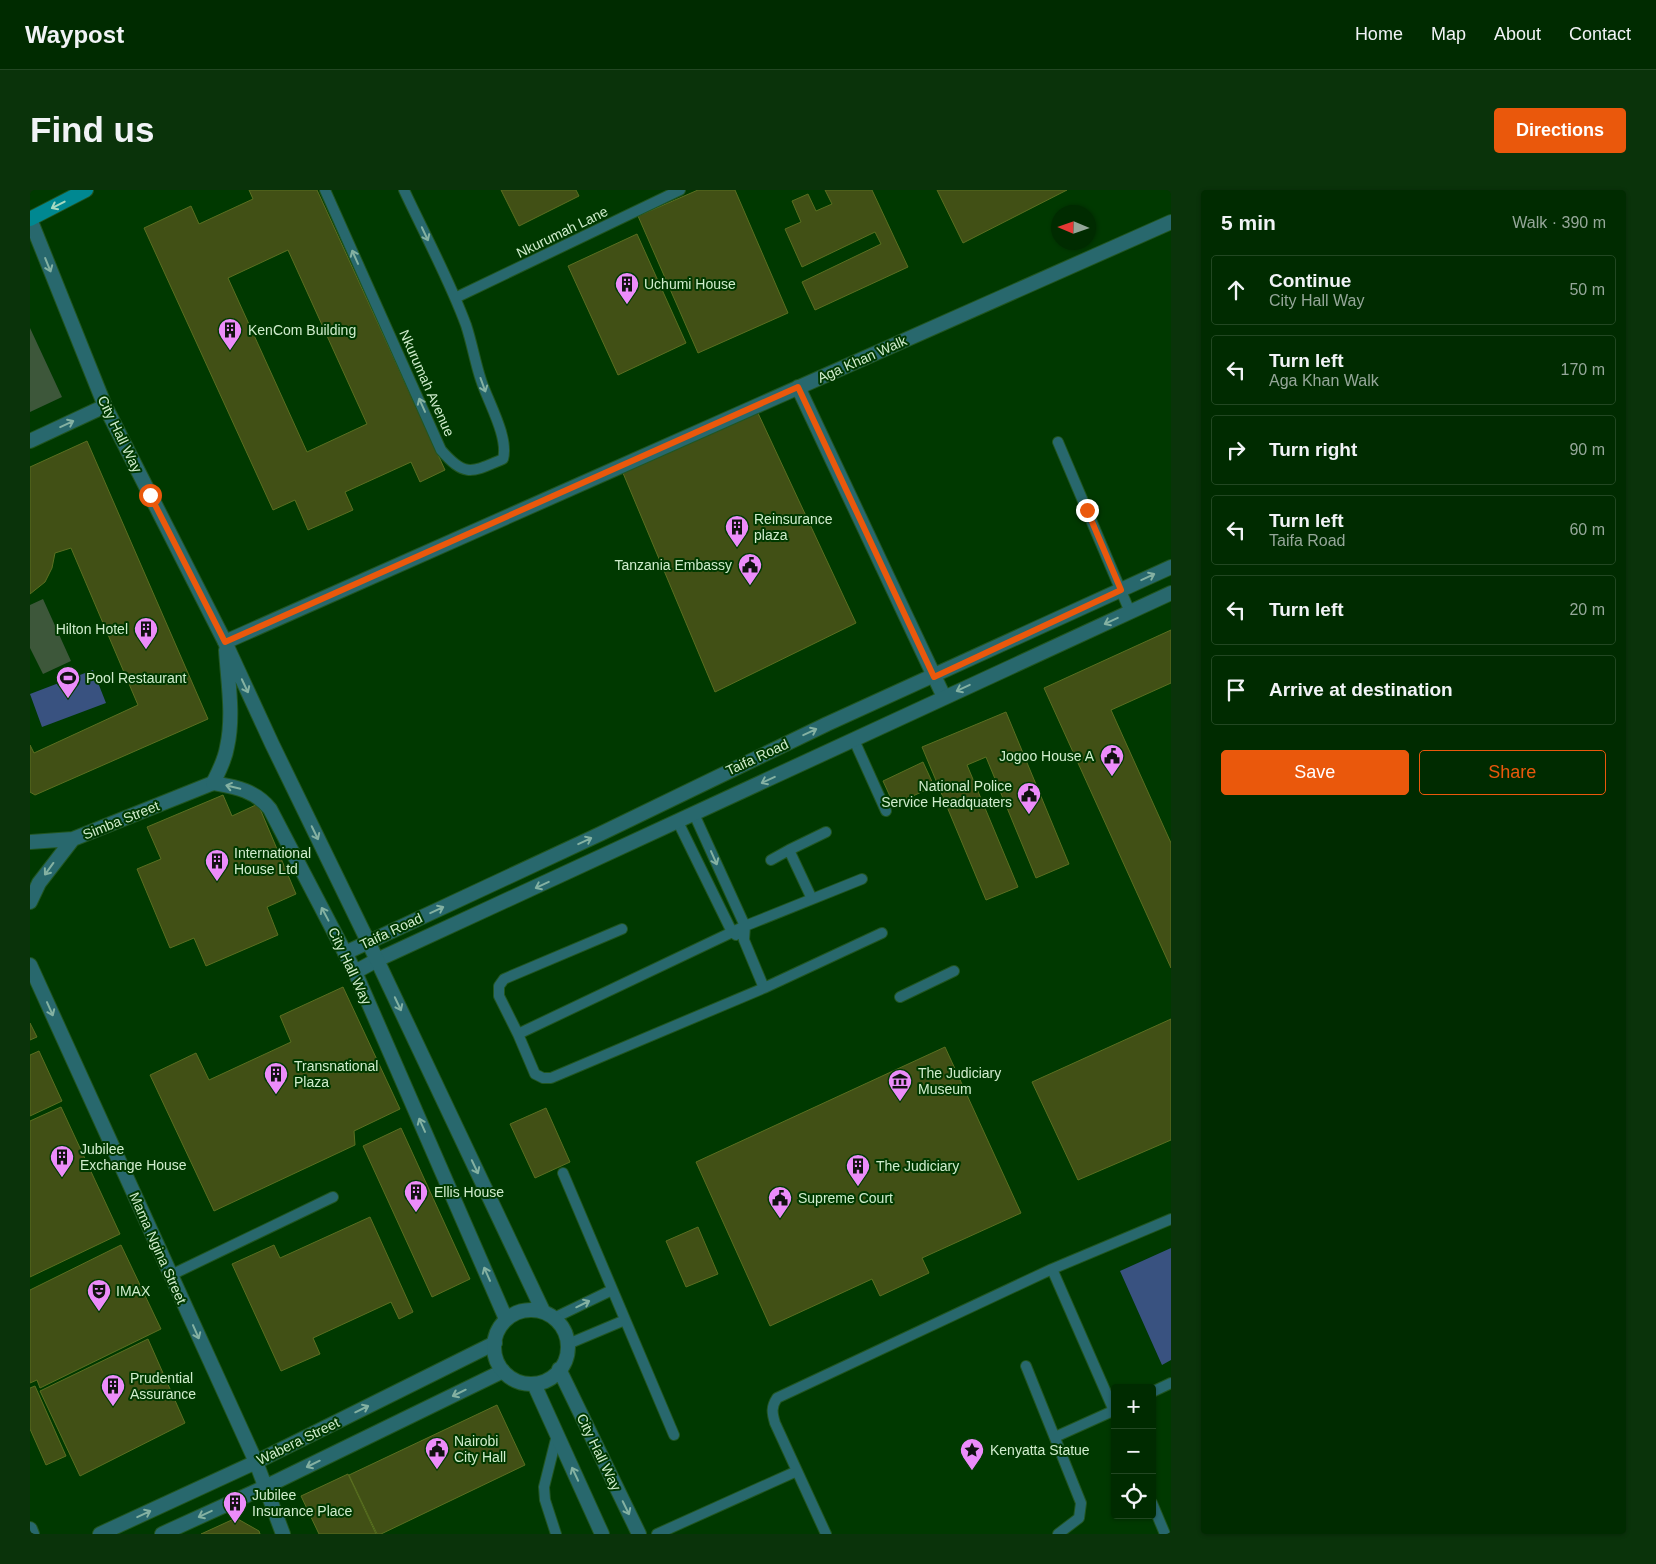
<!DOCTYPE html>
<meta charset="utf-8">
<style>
:root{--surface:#002b00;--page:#0a330a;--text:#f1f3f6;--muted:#95a799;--line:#224722;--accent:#ea580c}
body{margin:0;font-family:Arial,sans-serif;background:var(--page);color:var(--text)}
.controls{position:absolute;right:15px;bottom:15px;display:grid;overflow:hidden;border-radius:5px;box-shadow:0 1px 4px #0004}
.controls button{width:45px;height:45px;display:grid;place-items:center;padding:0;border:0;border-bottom:1px solid var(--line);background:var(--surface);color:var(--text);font:25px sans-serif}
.compass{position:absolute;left:1021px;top:15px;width:45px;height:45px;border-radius:50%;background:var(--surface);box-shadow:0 1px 4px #0004;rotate:272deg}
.stop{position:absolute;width:15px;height:15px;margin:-11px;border:4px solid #ea580c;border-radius:50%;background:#fff}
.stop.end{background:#ea580c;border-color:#fff;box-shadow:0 1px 5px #0008}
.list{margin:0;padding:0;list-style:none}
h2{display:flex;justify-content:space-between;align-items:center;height:65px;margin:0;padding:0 20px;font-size:21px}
h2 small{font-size:16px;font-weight:400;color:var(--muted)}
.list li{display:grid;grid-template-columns:32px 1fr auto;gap:15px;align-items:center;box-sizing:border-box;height:70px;margin:0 10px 10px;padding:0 10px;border:1px solid var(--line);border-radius:5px}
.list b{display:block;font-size:19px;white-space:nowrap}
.list p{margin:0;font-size:16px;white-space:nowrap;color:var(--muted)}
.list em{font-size:16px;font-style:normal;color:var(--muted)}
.actions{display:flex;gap:10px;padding:15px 20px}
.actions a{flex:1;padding:11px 0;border:1px solid var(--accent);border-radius:5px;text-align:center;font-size:18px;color:var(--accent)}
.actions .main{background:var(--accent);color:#fff}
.icon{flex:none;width:28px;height:28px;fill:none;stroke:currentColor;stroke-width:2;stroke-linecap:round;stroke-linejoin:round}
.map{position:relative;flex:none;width:1141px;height:1344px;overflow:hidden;border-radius:5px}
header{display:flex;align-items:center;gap:30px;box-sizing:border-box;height:70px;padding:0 25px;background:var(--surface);border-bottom:1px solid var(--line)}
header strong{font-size:24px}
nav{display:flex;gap:28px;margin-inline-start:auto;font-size:18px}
.intro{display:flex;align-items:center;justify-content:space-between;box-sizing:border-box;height:120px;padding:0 30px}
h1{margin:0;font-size:35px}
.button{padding:12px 22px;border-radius:5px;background:var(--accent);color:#fff;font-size:18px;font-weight:700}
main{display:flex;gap:30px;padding:0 30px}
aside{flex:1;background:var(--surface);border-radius:5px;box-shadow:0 1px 4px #0004}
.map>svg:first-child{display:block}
</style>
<header>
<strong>Waypost</strong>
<nav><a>Home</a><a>Map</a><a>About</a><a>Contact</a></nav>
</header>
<div class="intro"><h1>Find us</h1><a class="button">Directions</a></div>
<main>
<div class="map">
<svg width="1141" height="1344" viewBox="0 0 1141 1344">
<rect width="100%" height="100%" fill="#003900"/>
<path fill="#3d573a" d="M 0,138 L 32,207 L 0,222 Z
M 13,409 L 41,471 L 13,484 L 0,458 L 0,415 Z"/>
<path fill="#395280" d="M 63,480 L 76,513 L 12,537 L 0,504 Z
M 1141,1058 L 1141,1170 L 1132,1175 L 1090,1081 Z"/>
<path fill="#415015" stroke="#5b6f21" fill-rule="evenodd" d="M 219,0 L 287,0 L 415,280 L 390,292 L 381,272 L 315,302 L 323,320 L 278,340 L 265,310 L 243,320 L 114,38 L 161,16 L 169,34 L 223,9 ZM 258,60 L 337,234 L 277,262 L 198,88 Z
M 471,0 L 546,0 L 549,6 L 489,36 Z
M 668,0 L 705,0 L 758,123 L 668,163 L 608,26 Z
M 795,0 L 842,0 L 878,77 L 785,120 L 772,92 L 851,54 L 845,42 L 772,77 L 755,39 L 771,32 L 762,11 L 778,4 L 786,21 L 802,14 Z
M 907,0 L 1037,0 L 933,53 Z
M 607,44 L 656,153 L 588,185 L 538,76 Z
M 727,221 L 826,433 L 685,502 L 593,283 Z
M 57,251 L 178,529 L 5,605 L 0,602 L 0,555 L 4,563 L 108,515 L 41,358 L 25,363 L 22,378 L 15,392 L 0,404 L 0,277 Z
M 1141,440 L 1141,493 L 1081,520 L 1141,653 L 1141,778 L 1014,498 Z
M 976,522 L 1039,674 L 1006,688 L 956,567 L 937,575 L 988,697 L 956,710 L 892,557 Z
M 893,572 L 904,596 L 864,615 L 853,591 Z
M 193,605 L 202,626 L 228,614 L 266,704 L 237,717 L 248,745 L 176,776 L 164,748 L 140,758 L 107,679 L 131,669 L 117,637 Z
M 313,797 L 370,919 L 324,941 L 325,955 L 184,1021 L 120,885 L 166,863 L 179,890 L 261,852 L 250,826 Z
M 1141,829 L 1141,950 L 1048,990 L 1002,892 Z
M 0,833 L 7,847 L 0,850 Z
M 915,857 L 991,1023 L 892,1068 L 899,1083 L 850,1106 L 842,1089 L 740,1136 L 666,972 Z
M 9,861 L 32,911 L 0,926 L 0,865 Z
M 31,917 L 90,1044 L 0,1087 L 0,931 Z
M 516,918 L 540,972 L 505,988 L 480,934 Z
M 371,938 L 440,1089 L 402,1107 L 333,956 Z
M 340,1027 L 383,1122 L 369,1129 L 361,1112 L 283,1148 L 290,1164 L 251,1181 L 202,1074 L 244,1055 L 250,1068 Z
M 668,1037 L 688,1084 L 656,1097 L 636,1051 Z
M 91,1055 L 131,1139 L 10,1198 L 7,1190 L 0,1193 L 0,1100 Z
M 118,1149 L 155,1233 L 50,1286 L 10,1201 Z
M 5,1196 L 36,1266 L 16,1275 L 0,1239 L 0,1198 Z
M 467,1215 L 495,1275 L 351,1344 L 347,1344 L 319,1285 Z
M 318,1284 L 346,1344 L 289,1344 L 271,1306 Z
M 206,1328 L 229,1341 L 230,1344 L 171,1344 Z"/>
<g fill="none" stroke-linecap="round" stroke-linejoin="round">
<g stroke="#215621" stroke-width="12">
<path id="service" d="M 295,0 L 411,260 C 435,288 442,282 473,269 C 479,247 458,212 451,190 C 445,172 442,153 436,135 C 419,89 395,45 374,0
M 425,108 L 650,0
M 1028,252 L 1100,422
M 824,550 L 856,621
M 664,624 L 715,736 L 714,750 L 734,798
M 648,632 L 702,742 L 706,745
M 741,670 L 759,660
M 782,709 L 759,660 L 796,642
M 592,739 L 474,789 L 469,796 L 469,806 L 488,844 L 715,736 L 832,689
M 870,807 L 924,781
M 488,844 L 505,884 L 513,888 L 521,888 L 734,798 L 852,743
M 533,983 L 644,1245
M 1022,1079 L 1141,1029
M 141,1085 L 303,1007
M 524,1128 L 582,1100
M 538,1154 L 595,1130
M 996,1176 L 1051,1313 L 1049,1328 L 1028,1344
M 1122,1202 L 1141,1193
M 1025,1247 L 1085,1220
M 1122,1313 L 1135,1344
M 526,1344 L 515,1310 L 514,1297 L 527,1245
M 627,1344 L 767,1281
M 796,1344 L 745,1233 C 742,1223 741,1217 747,1208 L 1022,1079 L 1085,1223"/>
</g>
<g stroke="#215621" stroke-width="16">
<path id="pedestrian" d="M 768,197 L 914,507
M 195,452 L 1141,32"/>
</g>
<g stroke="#215621" stroke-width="16">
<path id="minor" d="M 0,251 L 75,216
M 0,652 L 43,649
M 0,712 L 9,693 L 43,649 L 183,593
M 315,763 L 570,644 L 797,534 L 1141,377
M 0,775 L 226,1272 L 253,1344
M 325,782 L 347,770 L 1141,403
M 0,1339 L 2,1344
M 70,1344 L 226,1272 L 465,1153
M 132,1344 L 235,1297 L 473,1181"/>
</g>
<g stroke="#215621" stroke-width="16">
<path id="tertiary" d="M 0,29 L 75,216 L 195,452 L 242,554 L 347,770 L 513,1121
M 196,460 C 198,492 204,526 197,557 C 195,570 189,581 183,593 C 205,597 225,600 240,619 L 325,782 L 476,1129
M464 1157a37 37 0 1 1 74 0a37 37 0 1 1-74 0Z
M 529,1179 L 609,1344
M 504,1194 L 572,1344"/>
</g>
<g stroke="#215621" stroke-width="16">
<path id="secondary" d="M 0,29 L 56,0"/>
</g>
<use href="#service" stroke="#28686d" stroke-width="10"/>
<use href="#pedestrian" stroke="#28686d" stroke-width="14"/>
<use href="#minor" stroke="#28686d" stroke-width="14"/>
<use href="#tertiary" stroke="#28686d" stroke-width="14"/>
<use href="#secondary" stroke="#008891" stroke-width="14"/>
</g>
<defs><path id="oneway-shaft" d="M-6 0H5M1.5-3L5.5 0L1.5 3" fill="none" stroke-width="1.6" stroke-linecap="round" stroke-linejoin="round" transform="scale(1.25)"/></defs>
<use stroke="#a6d9c1" href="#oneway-shaft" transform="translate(28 15) rotate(153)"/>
<g stroke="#84b1a2">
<use href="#oneway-shaft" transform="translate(395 44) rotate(65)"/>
<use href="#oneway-shaft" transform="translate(325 67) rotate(-114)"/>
<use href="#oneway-shaft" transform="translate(18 75) rotate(68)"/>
<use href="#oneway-shaft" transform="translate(453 195) rotate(70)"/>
<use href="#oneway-shaft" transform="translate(392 215) rotate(-114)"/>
<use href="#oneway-shaft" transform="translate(37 234) rotate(-25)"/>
<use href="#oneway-shaft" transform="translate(1118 387) rotate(-25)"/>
<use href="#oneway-shaft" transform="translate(1081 431) rotate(155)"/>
<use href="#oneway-shaft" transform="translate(215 496) rotate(65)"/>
<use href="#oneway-shaft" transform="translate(933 498) rotate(155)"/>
<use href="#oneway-shaft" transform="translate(780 542) rotate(-25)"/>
<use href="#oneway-shaft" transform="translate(738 590) rotate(155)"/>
<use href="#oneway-shaft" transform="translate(203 597) rotate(-167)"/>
<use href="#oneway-shaft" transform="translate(285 643) rotate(64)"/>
<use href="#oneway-shaft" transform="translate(555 651) rotate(-25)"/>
<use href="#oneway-shaft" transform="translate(684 668) rotate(66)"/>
<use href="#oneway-shaft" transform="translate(19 679) rotate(126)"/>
<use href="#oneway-shaft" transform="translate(512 695) rotate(155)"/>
<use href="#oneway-shaft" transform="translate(407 720) rotate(-25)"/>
<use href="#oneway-shaft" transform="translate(295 724) rotate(-118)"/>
<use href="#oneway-shaft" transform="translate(368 814) rotate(65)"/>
<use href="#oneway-shaft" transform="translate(20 819) rotate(66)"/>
<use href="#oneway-shaft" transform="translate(392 935) rotate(-114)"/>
<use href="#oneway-shaft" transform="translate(445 977) rotate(65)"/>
<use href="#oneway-shaft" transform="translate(457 1084) rotate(-114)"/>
<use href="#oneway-shaft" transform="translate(553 1114) rotate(-26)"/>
<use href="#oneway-shaft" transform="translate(166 1142) rotate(66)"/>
<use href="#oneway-shaft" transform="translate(429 1203) rotate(154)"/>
<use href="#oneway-shaft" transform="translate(332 1219) rotate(-26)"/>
<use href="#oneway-shaft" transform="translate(283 1274) rotate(154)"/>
<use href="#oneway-shaft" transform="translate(545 1284) rotate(-115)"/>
<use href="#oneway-shaft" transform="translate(596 1318) rotate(64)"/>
<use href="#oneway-shaft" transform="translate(114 1324) rotate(-25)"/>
<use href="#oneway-shaft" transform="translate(175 1324) rotate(155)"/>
</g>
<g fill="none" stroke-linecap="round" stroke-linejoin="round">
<path stroke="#ea580c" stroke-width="6" d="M 120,305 L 195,452 L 768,197 L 904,487 L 1091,400 L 1057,320"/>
</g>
<defs>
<g id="building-pin" transform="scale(1.25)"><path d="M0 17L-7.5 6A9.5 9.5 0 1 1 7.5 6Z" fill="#ec8cfa" stroke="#003900"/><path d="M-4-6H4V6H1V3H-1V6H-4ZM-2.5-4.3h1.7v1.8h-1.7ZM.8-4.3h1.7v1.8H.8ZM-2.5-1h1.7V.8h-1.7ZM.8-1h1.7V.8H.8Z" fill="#111"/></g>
<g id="civic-pin" transform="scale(1.25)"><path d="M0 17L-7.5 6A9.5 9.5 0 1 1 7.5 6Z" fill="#ec8cfa" stroke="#003900"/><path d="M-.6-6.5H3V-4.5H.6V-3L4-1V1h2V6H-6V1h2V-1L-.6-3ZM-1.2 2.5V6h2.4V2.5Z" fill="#111"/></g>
<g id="stadium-pin" transform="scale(1.25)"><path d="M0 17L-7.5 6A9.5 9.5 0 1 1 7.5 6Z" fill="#ec8cfa" stroke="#003900"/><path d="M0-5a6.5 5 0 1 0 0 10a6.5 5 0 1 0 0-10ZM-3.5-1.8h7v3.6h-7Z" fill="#111"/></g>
<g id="museum-pin" transform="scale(1.25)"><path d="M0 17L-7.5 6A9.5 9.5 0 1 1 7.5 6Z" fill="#ec8cfa" stroke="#003900"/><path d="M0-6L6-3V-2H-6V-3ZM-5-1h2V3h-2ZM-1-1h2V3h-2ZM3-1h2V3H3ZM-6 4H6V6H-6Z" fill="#111"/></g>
<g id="theatre-pin" transform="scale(1.25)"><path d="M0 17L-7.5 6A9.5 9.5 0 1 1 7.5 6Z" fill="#ec8cfa" stroke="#003900"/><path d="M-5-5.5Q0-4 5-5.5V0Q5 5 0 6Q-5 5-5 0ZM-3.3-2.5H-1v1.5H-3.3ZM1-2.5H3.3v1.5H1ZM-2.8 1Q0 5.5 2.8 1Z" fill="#111"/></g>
<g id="sight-pin" transform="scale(1.25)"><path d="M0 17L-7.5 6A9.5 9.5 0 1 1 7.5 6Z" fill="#ec8cfa" stroke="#003900"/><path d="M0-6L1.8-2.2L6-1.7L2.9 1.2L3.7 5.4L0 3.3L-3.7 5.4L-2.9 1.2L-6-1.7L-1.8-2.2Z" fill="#111"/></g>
</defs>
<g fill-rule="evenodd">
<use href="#building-pin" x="597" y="94"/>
<use href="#building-pin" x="200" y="140"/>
<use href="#building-pin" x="707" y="337"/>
<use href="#civic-pin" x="720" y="375"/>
<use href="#building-pin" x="116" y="439"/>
<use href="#stadium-pin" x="38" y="488"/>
<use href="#civic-pin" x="1082" y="566"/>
<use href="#civic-pin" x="999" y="604"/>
<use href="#building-pin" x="187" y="671"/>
<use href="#building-pin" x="246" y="884"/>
<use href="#museum-pin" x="870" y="891"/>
<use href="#building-pin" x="32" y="967"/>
<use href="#building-pin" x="828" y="976"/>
<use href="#building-pin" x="386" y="1002"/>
<use href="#civic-pin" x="750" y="1008"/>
<use href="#theatre-pin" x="69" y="1101"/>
<use href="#building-pin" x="83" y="1196"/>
<use href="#civic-pin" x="407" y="1259"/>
<use href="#sight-pin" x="942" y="1260"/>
<use href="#building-pin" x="205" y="1313"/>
</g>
<g text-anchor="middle" stroke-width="4" stroke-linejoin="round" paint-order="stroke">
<g font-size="14" fill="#d0edcd" stroke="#003900">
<text transform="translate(532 42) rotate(-26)" y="5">Nkurumah Lane</text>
<text transform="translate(832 169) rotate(-24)" y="5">Aga Khan Walk</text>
<text transform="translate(397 193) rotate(66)" y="5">Nkurumah Avenue</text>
<text transform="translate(90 244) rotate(64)" y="5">City Hall Way</text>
<text transform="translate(727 567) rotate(-25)" y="5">Taifa Road</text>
<text transform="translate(91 630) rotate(-22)" y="5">Simba Street</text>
<text transform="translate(361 741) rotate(-25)" y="5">Taifa Road</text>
<text transform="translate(320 776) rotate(65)" y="5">City Hall Way</text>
<text transform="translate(128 1058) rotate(66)" y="5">Mama Ngina Street</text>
<text transform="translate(268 1251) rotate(-26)" y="5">Wabera Street</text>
<text transform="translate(569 1262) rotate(64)" y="5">City Hall Way</text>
</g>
<g font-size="14" fill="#d0edcd" stroke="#003900" text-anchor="start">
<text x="614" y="99">Uchumi House</text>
<text x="218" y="145">KenCom Building</text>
<text x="724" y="334">Reinsurance<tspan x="724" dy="16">plaza</tspan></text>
<text x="702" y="380" text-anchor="end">Tanzania Embassy</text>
<text x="98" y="444" text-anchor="end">Hilton Hotel</text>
<text x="56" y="493">Pool Restaurant</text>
<text x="1064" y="571" text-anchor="end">Jogoo House A</text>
<text x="982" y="601" text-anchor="end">National Police<tspan x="982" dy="16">Service Headquaters</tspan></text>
<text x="204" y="668">International<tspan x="204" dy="16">House Ltd</tspan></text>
<text x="264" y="881">Transnational<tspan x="264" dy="16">Plaza</tspan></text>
<text x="888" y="888">The Judiciary<tspan x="888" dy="16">Museum</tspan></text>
<text x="50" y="964">Jubilee<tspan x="50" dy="16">Exchange House</tspan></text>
<text x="846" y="981">The Judiciary</text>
<text x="404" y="1007">Ellis House</text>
<text x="768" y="1013">Supreme Court</text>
<text x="86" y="1106">IMAX</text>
<text x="100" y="1193">Prudential<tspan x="100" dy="16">Assurance</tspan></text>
<text x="424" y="1256">Nairobi<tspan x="424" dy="16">City Hall</tspan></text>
<text x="960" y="1265">Kenyatta Statue</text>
<text x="222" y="1310">Jubilee<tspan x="222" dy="16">Insurance Place</tspan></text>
</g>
</g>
</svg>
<div class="controls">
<button>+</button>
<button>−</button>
<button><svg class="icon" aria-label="locate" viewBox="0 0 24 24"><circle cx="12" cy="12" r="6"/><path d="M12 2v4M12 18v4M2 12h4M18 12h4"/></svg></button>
</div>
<svg class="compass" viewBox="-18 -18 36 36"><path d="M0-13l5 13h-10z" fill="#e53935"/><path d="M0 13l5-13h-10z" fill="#95a799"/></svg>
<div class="stop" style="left:120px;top:305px"></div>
<div class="stop end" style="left:1057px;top:320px"></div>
</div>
<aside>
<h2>5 min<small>Walk · 390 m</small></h2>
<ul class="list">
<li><svg class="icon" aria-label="ahead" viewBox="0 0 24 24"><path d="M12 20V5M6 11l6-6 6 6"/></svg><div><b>Continue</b><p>City Hall Way</p></div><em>50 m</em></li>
<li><svg class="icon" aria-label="left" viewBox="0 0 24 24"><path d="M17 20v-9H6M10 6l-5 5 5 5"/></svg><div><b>Turn left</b><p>Aga Khan Walk</p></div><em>170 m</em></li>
<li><svg class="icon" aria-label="right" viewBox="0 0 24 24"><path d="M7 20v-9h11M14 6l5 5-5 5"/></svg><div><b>Turn right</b></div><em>90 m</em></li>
<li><svg class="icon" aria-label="left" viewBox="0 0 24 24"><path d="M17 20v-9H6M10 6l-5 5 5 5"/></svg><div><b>Turn left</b><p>Taifa Road</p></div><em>60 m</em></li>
<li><svg class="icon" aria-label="left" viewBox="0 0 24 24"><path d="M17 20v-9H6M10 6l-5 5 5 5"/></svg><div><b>Turn left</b></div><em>20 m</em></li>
<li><svg class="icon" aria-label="arrive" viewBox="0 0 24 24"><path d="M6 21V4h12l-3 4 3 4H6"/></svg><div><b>Arrive at destination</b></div></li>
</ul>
<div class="actions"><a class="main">Save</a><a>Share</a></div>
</aside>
</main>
